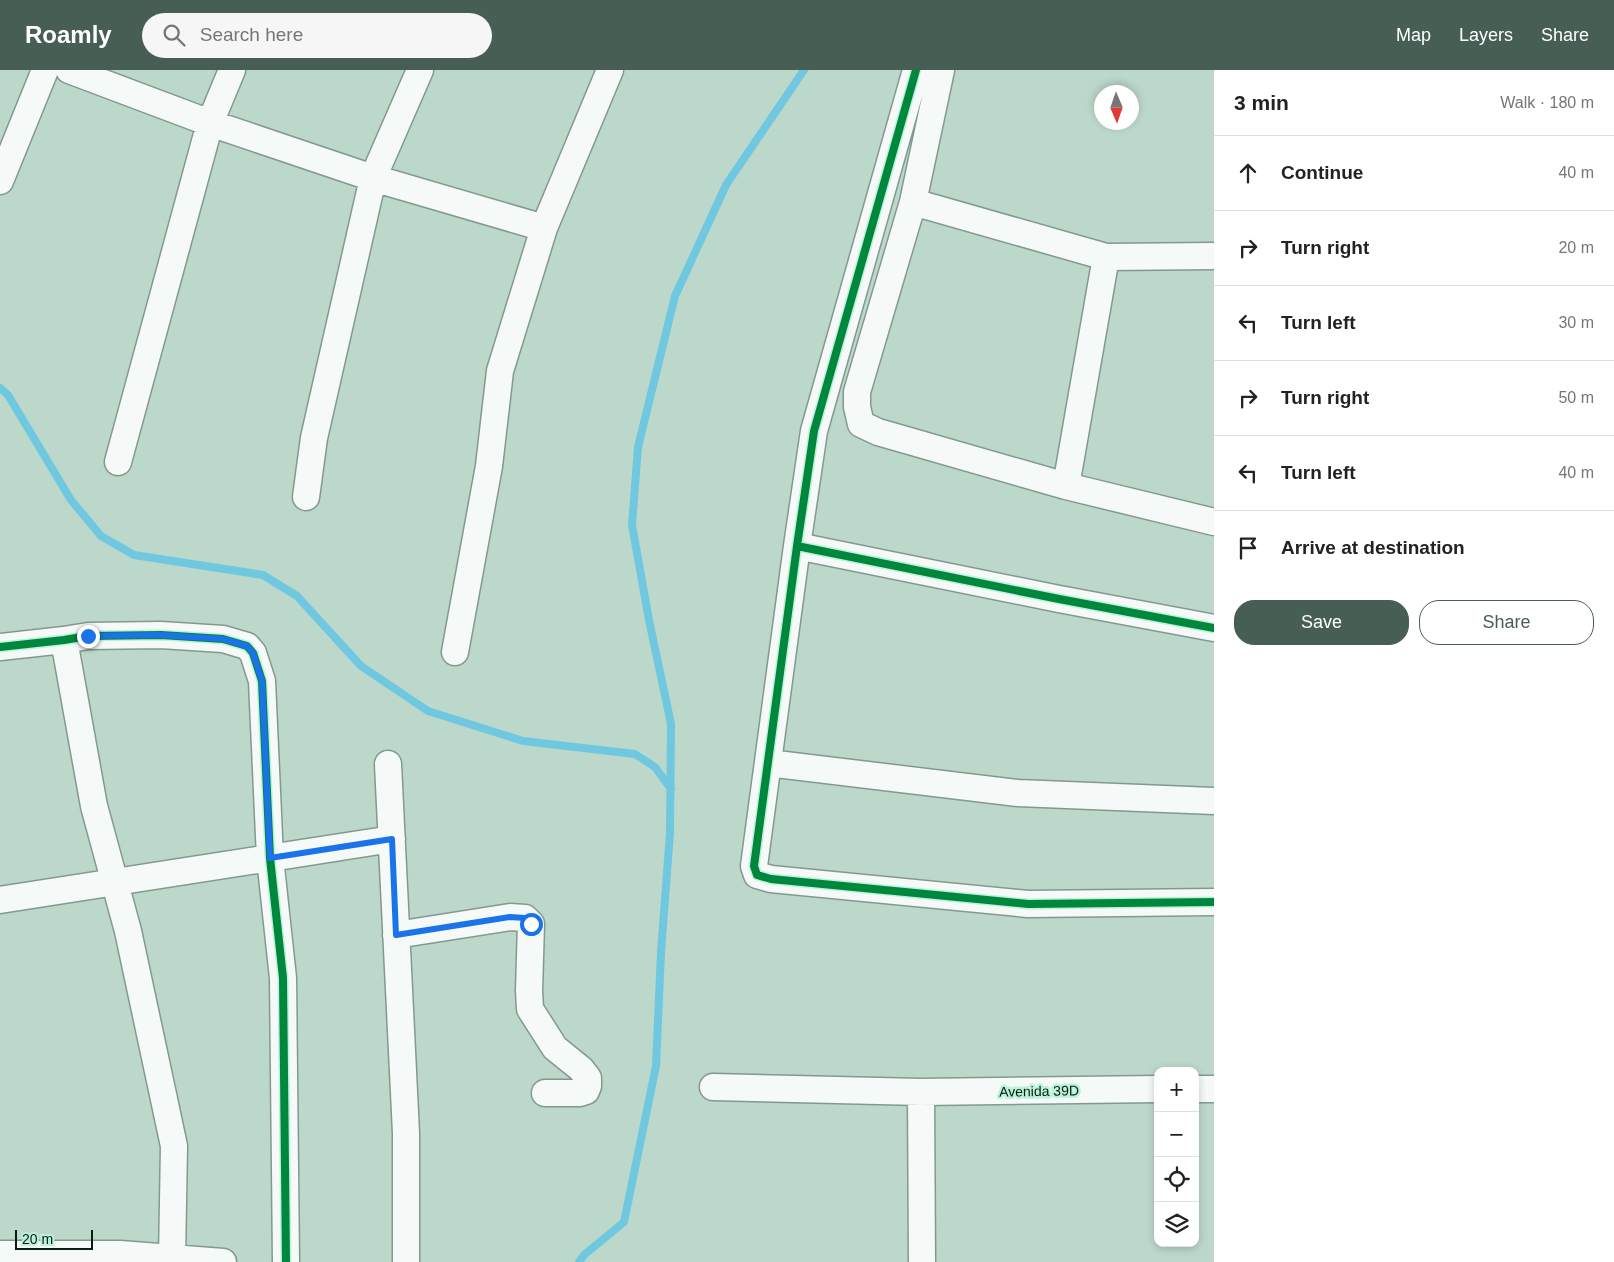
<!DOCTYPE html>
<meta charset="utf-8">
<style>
:root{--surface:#fff;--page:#f6f6f6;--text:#222;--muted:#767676;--line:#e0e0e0;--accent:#475e55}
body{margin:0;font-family:Helvetica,sans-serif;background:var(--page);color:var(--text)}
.controls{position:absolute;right:15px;bottom:15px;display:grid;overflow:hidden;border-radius:10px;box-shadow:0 2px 8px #0003}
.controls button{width:45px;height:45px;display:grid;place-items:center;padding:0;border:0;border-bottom:1px solid var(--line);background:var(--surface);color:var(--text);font:25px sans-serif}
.compass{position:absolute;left:1094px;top:15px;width:45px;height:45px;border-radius:50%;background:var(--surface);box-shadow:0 2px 8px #0003;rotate:178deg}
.scale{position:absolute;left:15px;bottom:12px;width:78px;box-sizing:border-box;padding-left:5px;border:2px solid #081d15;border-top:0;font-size:14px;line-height:18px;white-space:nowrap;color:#081d15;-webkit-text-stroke:4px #bcf2d9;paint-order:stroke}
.stop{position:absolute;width:15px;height:15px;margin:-11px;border:4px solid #1a73e8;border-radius:50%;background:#fff}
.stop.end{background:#1a73e8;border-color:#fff;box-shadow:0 1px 5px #0008}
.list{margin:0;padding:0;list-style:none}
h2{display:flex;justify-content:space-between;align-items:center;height:65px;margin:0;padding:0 20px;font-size:21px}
h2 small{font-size:16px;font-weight:400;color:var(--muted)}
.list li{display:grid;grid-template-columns:32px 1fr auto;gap:15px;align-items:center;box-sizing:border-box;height:75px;padding:0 20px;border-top:1px solid var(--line)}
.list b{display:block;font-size:19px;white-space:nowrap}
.list em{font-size:16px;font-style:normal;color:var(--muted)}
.actions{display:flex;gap:10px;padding:15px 20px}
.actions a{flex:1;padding:11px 0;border:1px solid var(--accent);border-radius:20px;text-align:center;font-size:18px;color:var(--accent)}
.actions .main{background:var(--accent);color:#fff}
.icon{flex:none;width:28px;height:28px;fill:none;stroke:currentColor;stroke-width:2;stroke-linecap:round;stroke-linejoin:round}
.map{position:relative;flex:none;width:1214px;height:1192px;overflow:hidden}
header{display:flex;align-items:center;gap:30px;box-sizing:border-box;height:70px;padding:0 25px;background:var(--accent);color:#fff}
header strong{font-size:24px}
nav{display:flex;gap:28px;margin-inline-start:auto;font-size:18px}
.search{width:350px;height:45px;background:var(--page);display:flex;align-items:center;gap:12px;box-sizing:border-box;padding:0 18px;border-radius:28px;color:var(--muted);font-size:19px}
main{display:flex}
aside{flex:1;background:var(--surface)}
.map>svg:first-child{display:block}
</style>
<header>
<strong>Roamly</strong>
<div class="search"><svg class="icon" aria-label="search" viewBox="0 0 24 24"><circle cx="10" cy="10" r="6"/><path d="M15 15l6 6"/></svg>Search here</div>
<nav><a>Map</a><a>Layers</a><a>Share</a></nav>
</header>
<main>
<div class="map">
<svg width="1214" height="1192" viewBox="0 0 1214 1192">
<rect width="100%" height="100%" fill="#bcd8cb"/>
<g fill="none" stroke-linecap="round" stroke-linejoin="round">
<path stroke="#70c8e0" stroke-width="8" d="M 0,318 L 8,325 L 71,430 L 101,466 L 134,485 L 263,505 L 297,526 L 361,596 L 428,641 L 523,671 L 635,684 L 655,697 L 671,719
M 579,1192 L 584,1185 L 624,1152 L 656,996 L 661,882 L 670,763 L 671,654 L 649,550 L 632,455 L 638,377 L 675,226 L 726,115 L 804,0"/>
<g stroke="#83998f" stroke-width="29">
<path id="minor" d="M 69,0 L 210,53 L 373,108 L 544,158
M 916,0 L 814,361 L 797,476 L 1059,529 L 1214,558
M 941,0 L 913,132 L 857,322 L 857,337 L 861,354 L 878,362 L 1066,416 L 1214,452
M 0,111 L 45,0
M 913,132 L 1106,187 L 1214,186
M 118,392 L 210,53 L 232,0
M 1066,416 L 1106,187
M 306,427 L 314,368 L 373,108 L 420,0
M 797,476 L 754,796 L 757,805 L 771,809 L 1028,834 L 1214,832
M 64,570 L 94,736 L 128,861 L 174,1076 L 172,1189
M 0,577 L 64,570 L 88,566 L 161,565 L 223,569 L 247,576 L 253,583 L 262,611 L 270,788 L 283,908 L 286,1192
M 455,582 L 489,396 L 500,301 L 544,158 L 610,0
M 768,693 L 1018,723 L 1214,731
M 388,694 L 406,1063 L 406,1192
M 0,830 L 392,769
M 396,865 L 510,847 L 525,848 L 531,854 L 529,921 L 530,939 L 555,978 L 581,999 L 588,1008 L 588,1016 L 586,1021 L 580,1023 L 545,1023
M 713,1017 L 921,1022 L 1158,1019
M 1195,1019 L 1214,1019
M 921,1022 L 922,1192
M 0,1184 L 120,1184 L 223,1192"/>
</g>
<use href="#minor" stroke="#f5f9f7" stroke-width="26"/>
<g stroke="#bcf2d9" stroke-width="11">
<path id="cycleway" d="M 916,0 L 814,361 L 797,476 L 1059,529 L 1214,558
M 797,476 L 754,796 L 757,805 L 771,809 L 1028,834 L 1214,832
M 0,577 L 64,570 L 88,566 L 161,565 L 223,569 L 247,576 L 253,583 L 262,611 L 270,788 L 283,908 L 286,1192"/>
</g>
<use href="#cycleway" stroke="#00873e" stroke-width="8"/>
</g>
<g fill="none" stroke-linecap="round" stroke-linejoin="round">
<path stroke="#1a73e8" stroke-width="6" d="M 88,566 L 161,565 L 223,569 L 247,576 L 253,583 L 262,611 L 270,788 L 392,769 L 396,865 L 510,847 L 525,848 L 531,854"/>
</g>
<g text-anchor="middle" stroke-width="5" stroke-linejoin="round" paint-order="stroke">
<g font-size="14" fill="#081d15" stroke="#bcf2d9">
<text transform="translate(1039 1021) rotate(-1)" y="5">Avenida 39D</text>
</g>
</g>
</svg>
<div class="controls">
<button>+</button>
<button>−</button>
<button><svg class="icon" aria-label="locate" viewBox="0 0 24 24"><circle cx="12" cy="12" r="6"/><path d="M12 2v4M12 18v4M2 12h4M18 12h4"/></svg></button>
<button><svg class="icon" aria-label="layers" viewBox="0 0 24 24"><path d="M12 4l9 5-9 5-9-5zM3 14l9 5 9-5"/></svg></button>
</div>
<svg class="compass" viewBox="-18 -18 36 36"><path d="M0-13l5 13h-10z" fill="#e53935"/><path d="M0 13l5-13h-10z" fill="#767676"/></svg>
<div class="scale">20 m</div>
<div class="stop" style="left:531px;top:854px"></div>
<div class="stop end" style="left:88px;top:566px"></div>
</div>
<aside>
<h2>3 min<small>Walk · 180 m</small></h2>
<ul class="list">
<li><svg class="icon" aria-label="ahead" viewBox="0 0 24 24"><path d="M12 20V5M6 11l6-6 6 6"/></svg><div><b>Continue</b></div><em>40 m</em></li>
<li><svg class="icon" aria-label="right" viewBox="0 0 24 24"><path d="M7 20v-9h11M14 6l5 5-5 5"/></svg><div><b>Turn right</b></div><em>20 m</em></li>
<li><svg class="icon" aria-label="left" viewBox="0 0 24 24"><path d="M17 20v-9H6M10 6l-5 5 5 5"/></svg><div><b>Turn left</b></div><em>30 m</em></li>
<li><svg class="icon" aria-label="right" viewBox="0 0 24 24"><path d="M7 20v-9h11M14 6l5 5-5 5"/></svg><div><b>Turn right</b></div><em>50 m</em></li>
<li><svg class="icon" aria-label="left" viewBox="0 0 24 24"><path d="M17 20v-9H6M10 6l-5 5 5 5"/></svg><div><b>Turn left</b></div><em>40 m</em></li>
<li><svg class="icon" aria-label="arrive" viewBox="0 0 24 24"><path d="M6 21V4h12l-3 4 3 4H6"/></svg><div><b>Arrive at destination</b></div></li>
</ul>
<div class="actions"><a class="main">Save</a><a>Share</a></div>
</aside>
</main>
